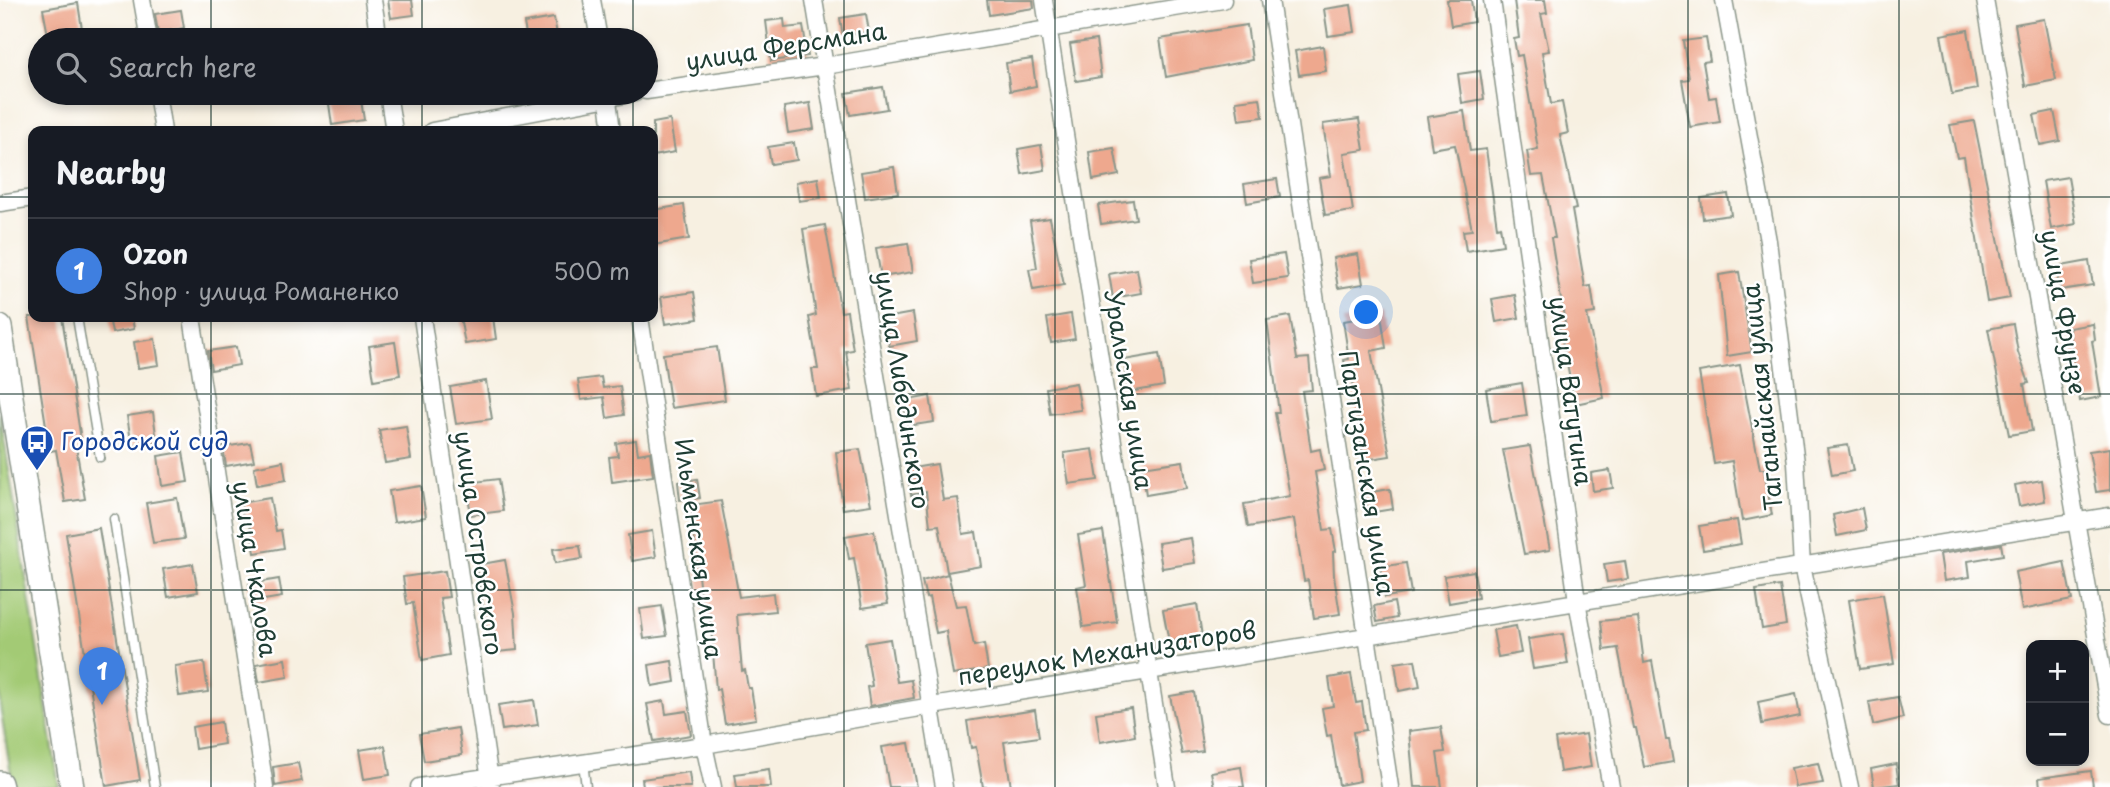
<!DOCTYPE html>
<meta charset="utf-8">
<style>
:root{--surface:#171b24;--page:#20242c;--text:#f1f3f6;--muted:#9ea1a6;--line:#363941;--accent:#c8321e}
body{margin:0;font-family:"Playpen Sans",sans-serif;background:var(--page);color:var(--text)}
.controls{position:absolute;right:21px;bottom:21px;display:grid;overflow:hidden;border-radius:14px;box-shadow:0 4px 10px #0003}
.controls button{width:63px;height:63px;display:grid;place-items:center;padding:0;border:0;border-bottom:2px solid var(--line);background:var(--surface);color:var(--text);font:35px sans-serif}
.you{position:absolute;left:1367px;top:313px;width:24px;height:24px;margin:-18px;border:5px solid #fff;border-radius:50%;background:#1a73e8;box-shadow:0 0 0 10px #1a73e833}
.badge{display:grid;place-items:center;width:46px;height:46px;border-radius:50%;background:var(--accent);color:#fff;font-size:23px;font-weight:700}
.pin{position:absolute;translate:-50% -58px;filter:drop-shadow(0 2px 4px #0008)}
.pin::after{content:'';position:absolute;top:37px;width:24px;height:21px;background:inherit;clip-path:polygon(0 0,100% 0,50% 100%)}
.list{margin:0;padding:0;list-style:none}
h2{display:flex;justify-content:space-between;align-items:center;height:91px;margin:0;padding:0 28px;font-size:30px}
h2 small{font-size:23px;font-weight:400;color:var(--muted)}
.list li{display:grid;grid-template-columns:46px 1fr auto;gap:21px;align-items:center;box-sizing:border-box;height:105px;padding:0 28px;border-top:2px solid var(--line)}
.list b{display:block;font-size:26px;white-space:nowrap}
.list p{margin:0;font-size:23px;white-space:nowrap;color:var(--muted)}
.list em{font-size:23px;font-style:normal;color:var(--muted)}
.icon{flex:none;width:38px;height:38px;fill:none;stroke:currentColor;stroke-width:2;stroke-linecap:round;stroke-linejoin:round}
.map{position:relative;flex:none;width:2110px;height:787px;overflow:hidden}
.search{position:absolute;background:var(--surface);box-shadow:0 4px 10px #0003;left:28px;top:28px;width:630px;height:77px;display:flex;align-items:center;gap:18px;box-sizing:border-box;padding:0 24px;border-radius:38px;color:var(--muted);font-size:26px}
.panel{position:absolute;background:var(--surface);box-shadow:0 4px 10px #0003;left:28px;top:126px;width:630px;height:196px;border-radius:14px}
.map>svg:first-child{display:block}
</style>
<div class="map">
<svg width="2110" height="787" viewBox="0 0 2110 787">
<rect width="100%" height="100%" fill="#fff"/>
<filter id="ink" filterUnits="userSpaceOnUse"><feTurbulence type="fractalNoise" baseFrequency=".0143" numOctaves="2"/><feDisplacementMap in="SourceGraphic" scale="14" xChannelSelector="R" yChannelSelector="G"/><feConvolveMatrix kernelMatrix="1 2 1 2 8 2 1 2 1" color-interpolation-filters="sRGB"/></filter>
<filter id="wash" filterUnits="userSpaceOnUse"><feTurbulence type="fractalNoise" baseFrequency=".00686" numOctaves="4" result="noise"/><feDisplacementMap in="SourceGraphic" scale="28" xChannelSelector="R" yChannelSelector="G"/><feGaussianBlur stdDeviation="1.57" result="paint"/><feColorMatrix in="noise" values="0 0 0 0 0 0 0 0 0 0 0 0 0 0 0 0 0 1.4 0 .05"/><feComposite in="paint" operator="in"/></filter>
<g filter="url(#wash)">
<rect width="100%" height="100%" fill="#f7f0e1"/>
<path fill="#a3ca75" stroke="#618454" stroke-width="2" d="M 0,413 L 59,787 L 13,787 L 0,706 Z"/>
<g id="blocks">
<path fill="#eea88e" d="M 388,0 L 412,0 L 414,15 L 391,18 Z
M 987,0 L 1033,0 L 1034,8 L 989,15 Z
M 1447,0 L 1471,0 L 1474,22 L 1451,26 Z
M 1514,0 L 1545,0 L 1547,13 L 1541,14 L 1549,51 L 1542,52 L 1551,104 L 1562,102 L 1568,133 L 1560,135 L 1576,209 L 1572,210 L 1585,287 L 1591,286 L 1595,313 L 1587,314 L 1604,398 L 1575,404 L 1559,325 L 1565,324 L 1551,238 L 1555,238 L 1543,175 L 1531,176 L 1527,151 L 1538,149 L 1522,55 L 1517,56 L 1514,39 L 1519,38 Z
M 78,3 L 82,29 L 48,35 L 43,9 Z
M 1351,5 L 1355,32 L 1328,36 L 1324,9 Z
M 181,10 L 184,28 L 158,33 L 155,14 Z
M 866,14 L 869,32 L 843,36 L 840,18 Z
M 554,18 L 558,40 L 527,40 L 524,23 Z
M 784,19 L 785,28 L 803,26 L 808,56 L 771,61 L 766,21 Z
M 2044,19 L 2056,80 L 2025,86 L 2015,24 Z
M 1247,25 L 1252,60 L 1166,77 L 1160,39 Z
M 1968,30 L 1977,89 L 1952,94 L 1941,35 Z
M 1706,38 L 1710,61 L 1703,62 L 1709,98 L 1716,97 L 1720,122 L 1690,127 L 1682,80 L 1689,79 L 1683,41 Z
M 1096,40 L 1101,77 L 1076,81 L 1070,44 Z
M 1323,46 L 1326,71 L 1299,75 L 1295,51 Z
M 1032,59 L 1036,86 L 1010,91 L 1006,63 Z
M 1480,71 L 1484,99 L 1462,103 L 1458,74 Z
M 883,87 L 887,109 L 850,115 L 846,93 Z
M 360,93 L 364,120 L 332,125 L 328,97 Z
M 1260,98 L 1263,117 L 1239,120 L 1236,101 Z
M 810,103 L 814,129 L 788,133 L 784,107 Z
M 1464,111 L 1470,151 L 1486,149 L 1497,227 L 1500,226 L 1503,245 L 1466,251 L 1463,231 L 1472,230 L 1455,145 L 1432,149 L 1427,117 Z
M 2054,111 L 2060,141 L 2040,145 L 2034,115 Z
M 1359,119 L 1364,150 L 1344,153 L 1353,211 L 1325,215 L 1319,178 L 1331,176 L 1323,124 Z
M 670,120 L 675,152 L 653,156 L 653,123 Z
M 1974,121 L 2010,298 L 1987,302 L 1964,157 L 1957,158 L 1950,125 Z
M 794,143 L 797,160 L 771,164 L 768,147 Z
M 1041,145 L 1045,170 L 1022,174 L 1018,149 Z
M 1114,148 L 1119,175 L 1093,180 L 1089,152 Z
M 894,167 L 898,193 L 865,198 L 861,172 Z
M 2068,177 L 2076,224 L 2051,229 L 2043,181 Z
M 818,178 L 821,198 L 799,201 L 796,182 Z
M 1277,179 L 1280,197 L 1247,203 L 1244,184 Z
M 1728,194 L 1731,215 L 1703,219 L 1701,198 Z
M 1133,200 L 1136,219 L 1101,224 L 1098,205 Z
M 684,205 L 689,239 L 653,245 L 653,210 Z
M 1050,218 L 1064,285 L 1033,290 L 1029,269 L 1037,268 L 1030,221 Z
M 825,225 L 841,312 L 847,311 L 853,350 L 846,351 L 852,390 L 816,396 L 812,369 L 818,369 L 809,317 L 816,315 L 803,229 Z
M 908,243 L 913,272 L 881,277 L 876,248 Z
M 1284,254 L 1288,278 L 1253,283 L 1249,259 Z
M 1358,254 L 1363,284 L 1338,288 L 1333,258 Z
M 2089,261 L 2093,285 L 2060,290 L 2056,267 Z
M 1137,269 L 1141,293 L 1113,298 L 1109,274 Z
M 1739,272 L 1752,352 L 1727,356 L 1719,275 Z
M 694,292 L 698,319 L 665,324 L 661,297 Z
M 1515,295 L 1519,318 L 1496,322 L 1492,299 Z
M 913,313 L 917,341 L 889,346 L 885,318 Z
M 1071,314 L 1075,339 L 1051,343 L 1047,318 Z
M 1381,315 L 1386,348 L 1371,351 L 1390,456 L 1364,460 L 1352,378 L 1347,379 L 1344,360 L 1349,359 L 1343,321 Z
M 1290,316 L 1297,359 L 1309,358 L 1312,390 L 1302,391 L 1311,451 L 1320,449 L 1324,470 L 1315,472 L 1324,530 L 1332,529 L 1336,551 L 1333,552 L 1334,576 L 1340,614 L 1314,618 L 1308,580 L 1304,581 L 1294,519 L 1248,527 L 1244,504 L 1290,496 L 1275,413 L 1279,413 L 1267,320 Z
M 29,317 L 62,317 L 82,446 L 76,447 L 85,499 L 65,502 L 56,450 L 50,451 Z
M 109,317 L 132,317 L 134,329 L 112,333 Z
M 460,317 L 493,317 L 496,339 L 465,344 Z
M 2013,324 L 2018,352 L 2029,383 L 2024,384 L 2032,431 L 2009,435 L 1988,329 Z
M 2093,324 L 2095,340 L 2092,341 L 2101,397 L 2080,401 L 2069,328 Z
M 155,339 L 159,365 L 138,368 L 134,342 Z
M 395,342 L 400,375 L 374,380 L 369,346 Z
M 236,347 L 239,365 L 211,370 L 208,351 Z
M 717,347 L 725,400 L 671,408 L 663,354 Z
M 1159,354 L 1164,386 L 1129,392 L 1124,360 Z
M 1740,365 L 1760,469 L 1764,469 L 1772,515 L 1742,521 L 1732,461 L 1714,464 L 1699,372 Z
M 601,377 L 603,388 L 620,386 L 624,415 L 607,418 L 604,397 L 581,400 L 578,380 Z
M 486,381 L 492,419 L 456,424 L 450,387 Z
M 1076,383 L 1081,410 L 1050,414 L 1046,388 Z
M 1522,383 L 1527,416 L 1491,421 L 1486,389 Z
M 930,396 L 934,422 L 907,426 L 903,401 Z
M 153,412 L 157,442 L 132,446 L 127,416 Z
M 406,426 L 411,459 L 385,463 L 379,430 Z
M 636,440 L 638,454 L 650,452 L 653,476 L 612,482 L 609,457 L 618,456 L 616,443 Z
M 250,443 L 254,461 L 226,466 L 223,447 Z
M 1848,445 L 1853,471 L 1832,475 L 1827,448 Z
M 1530,446 L 1550,550 L 1524,554 L 1503,450 Z
M 2110,448 L 2110,490 L 2096,492 L 2089,451 Z
M 860,449 L 871,505 L 843,509 L 836,452 Z
M 1093,449 L 1098,480 L 1069,484 L 1064,453 Z
M 183,452 L 188,482 L 162,486 L 158,456 Z
M 283,461 L 286,480 L 257,485 L 254,467 Z
M 1183,461 L 1187,488 L 1146,495 L 1142,467 Z
M 937,464 L 943,500 L 958,498 L 963,534 L 976,532 L 981,566 L 947,572 L 939,525 L 930,526 L 926,492 L 911,495 L 907,469 Z
M 1610,470 L 1613,488 L 1593,491 L 1591,473 Z
M 498,479 L 503,511 L 471,515 L 466,483 Z
M 697,479 L 700,498 L 680,500 L 678,482 Z
M 2042,480 L 2045,501 L 2019,506 L 2015,485 Z
M 421,486 L 426,517 L 394,522 L 389,491 Z
M 1390,489 L 1393,509 L 1368,513 L 1365,493 Z
M 177,498 L 184,539 L 153,543 L 146,503 Z
M 270,498 L 276,531 L 281,530 L 284,548 L 255,553 L 249,520 L 244,521 L 240,503 Z
M 721,501 L 739,597 L 773,593 L 775,611 L 737,615 L 742,671 L 745,670 L 748,688 L 751,688 L 756,719 L 725,724 L 719,689 L 716,690 L 710,614 L 702,615 L 691,505 Z
M 1862,508 L 1866,530 L 1837,536 L 1833,515 Z
M 1737,520 L 1741,544 L 1703,550 L 1699,526 Z
M 99,528 L 140,780 L 106,786 L 66,534 Z
M 652,531 L 656,557 L 632,561 L 628,535 Z
M 874,531 L 888,604 L 862,608 L 854,558 L 849,559 L 845,536 Z
M 1103,531 L 1117,622 L 1083,627 L 1077,587 L 1086,585 L 1078,535 Z
M 1191,538 L 1195,563 L 1162,568 L 1158,543 Z
M 2001,544 L 2003,555 L 1968,561 L 1970,577 L 1944,581 L 1940,554 Z
M 580,546 L 582,559 L 555,563 L 553,549 Z
M 505,560 L 515,613 L 517,650 L 497,652 L 494,629 L 487,630 L 476,565 Z
M 1625,561 L 1628,579 L 1607,582 L 1604,564 Z
M 2064,562 L 2072,600 L 2022,610 L 2015,572 Z
M 1406,563 L 1411,593 L 1385,597 L 1380,567 Z
M 193,564 L 198,592 L 168,597 L 163,569 Z
M 445,571 L 449,597 L 440,598 L 449,655 L 422,660 L 413,603 L 407,604 L 403,577 Z
M 1474,571 L 1478,598 L 1449,603 L 1444,576 Z
M 948,574 L 956,606 L 966,605 L 974,646 L 984,644 L 988,669 L 953,675 L 946,631 L 936,633 L 929,597 L 926,598 L 922,581 Z
M 279,579 L 282,597 L 252,602 L 249,584 Z
M 1780,586 L 1786,625 L 1762,629 L 1756,590 Z
M 1883,594 L 1894,664 L 1860,669 L 1849,600 Z
M 1394,602 L 1397,618 L 1377,622 L 1374,606 Z
M 1197,604 L 1202,636 L 1169,642 L 1163,610 Z
M 662,606 L 667,636 L 644,639 L 640,609 Z
M 1638,617 L 1644,663 L 1652,661 L 1666,740 L 1669,740 L 1673,762 L 1644,767 L 1636,728 L 1633,728 L 1618,648 L 1604,650 L 1601,621 Z
M 1516,626 L 1521,653 L 1498,657 L 1493,630 Z
M 1563,634 L 1568,664 L 1533,669 L 1528,639 Z
M 890,639 L 897,682 L 911,680 L 914,698 L 870,706 L 867,687 L 872,686 L 865,643 Z
M 285,659 L 288,677 L 259,682 L 256,664 Z
M 1415,660 L 1420,687 L 1399,691 L 1395,663 Z
M 672,661 L 675,682 L 652,686 L 649,665 Z
M 204,662 L 208,692 L 179,696 L 175,666 Z
M 1351,674 L 1356,703 L 1362,702 L 1366,730 L 1353,732 L 1360,781 L 1339,785 L 1331,735 L 1327,736 L 1322,708 L 1333,706 L 1329,678 Z
M 1194,692 L 1203,751 L 1182,754 L 1170,696 Z
M 1796,694 L 1800,716 L 1762,724 L 1758,702 Z
M 1898,697 L 1903,718 L 1873,725 L 1869,702 Z
M 534,700 L 538,725 L 502,730 L 498,705 Z
M 664,701 L 666,714 L 687,711 L 691,735 L 654,741 L 647,704 Z
M 1131,708 L 1135,736 L 1100,742 L 1096,713 Z
M 1035,710 L 1039,737 L 1004,742 L 1011,787 L 983,787 L 976,747 L 971,748 L 967,721 Z
M 221,722 L 224,744 L 195,749 L 192,727 Z
M 1441,727 L 1445,752 L 1437,753 L 1442,787 L 1414,787 L 1409,731 Z
M 458,728 L 462,755 L 424,761 L 419,734 Z
M 1586,734 L 1591,767 L 1560,772 L 1555,739 Z
M 909,743 L 917,787 L 889,787 L 882,747 Z
M 385,746 L 390,775 L 364,779 L 359,750 Z
M 298,763 L 302,781 L 275,786 L 273,767 Z
M 1818,763 L 1823,783 L 1795,787 L 1791,768 Z
M 1896,764 L 1899,784 L 1874,787 L 1871,769 Z
M 1241,767 L 1244,787 L 1214,787 L 1211,772 Z
M 769,769 L 771,787 L 737,787 L 735,774 Z
M 2091,771 L 2093,787 L 2040,787 L 2039,778 Z
M 689,772 L 691,787 L 643,787 L 642,779 Z"/>
</g>
</g>
<g filter="url(#ink)">
<use href="#blocks" fill-opacity="0" stroke="#8b968a" stroke-width="2"/>
<g fill="none" stroke-linecap="round" stroke-linejoin="round">
<g stroke="#8b968a" stroke-width="11">
<path id="lane" d="M 77,317 L 100,457
M 114,519 L 155,787
M 583,762 L 586,787"/>
</g>
<g stroke="#8b968a" stroke-width="19">
<path id="street" d="M 142,0 L 149,40
M 373,0 L 379,40
M 592,0 L 599,40
M 814,0 L 944,787
M 1044,0 L 1167,787
M 1270,0 L 1390,787
M 1492,0 L 1577,601 L 1611,787
M 1724,0 L 1768,241 L 1796,463 L 1802,566 L 1850,787
M 1985,0 L 2110,715
M 646,91 L 825,66 L 1223,0
M 157,93 L 163,131
M 388,93 L 394,131
M 607,93 L 612,131
M 432,131 L 635,93
M 0,203 L 33,198
M 192,317 L 265,787
M 422,317 L 491,787
M 640,317 L 704,745 L 713,787
M 419,787 L 704,745 L 932,706 L 2110,516"/>
</g>
<g stroke="#8b968a" stroke-width="26">
<path id="secondary" d="M 0,327 L 72,787
M 0,783 L 1,787"/>
</g>
<use href="#lane" stroke="#fff" stroke-width="8"/>
<use href="#street" stroke="#fff" stroke-width="16"/>
<use href="#secondary" stroke="#fff" stroke-width="23"/>
</g>
</g>
<path fill="none" stroke="#1f3d34" stroke-width="2" stroke-opacity="0.55" d="M 211,0 L 211,40M 422,0 L 422,40M 633,0 L 633,40M 844,0 L 844,787M 1055,0 L 1055,787M 1266,0 L 1266,787M 1477,0 L 1477,787M 1688,0 L 1688,787M 1899,0 L 1899,787M 211,93 L 211,131M 422,93 L 422,131M 633,93 L 633,131M 0,197 L 33,197M 653,197 L 2110,197M 211,317 L 211,787M 422,317 L 422,787M 633,317 L 633,787M 0,394 L 2110,394M 0,590 L 2110,590"/>
<defs>
<g id="bus-pin" transform="scale(1.75)"><path d="M0 17L-7.5 6A9.5 9.5 0 1 1 7.5 6Z" fill="#1a4fb4" stroke="#fff"/><path d="M-5-6H5V4H4V6H2V4H-2V6H-4V4H-5ZM-3.5-4V0h7V-4ZM-3.5 1.2v1.5H-2V1.2ZM2 1.2v1.5H3.5V1.2Z" fill="#fff"/></g>
</defs>
<g fill-rule="evenodd">
<use href="#bus-pin" x="37" y="442"/>
</g>
<g text-anchor="middle" stroke-width="5" stroke-linejoin="round" paint-order="stroke">
<g font-size="24" fill="#1f3d34" stroke="#fff">
<text transform="translate(786 47) rotate(-9)" y="8">улица Ферсмана</text>
<text transform="translate(2063 312) rotate(80)" y="8">улица Фрунзе</text>
<text transform="translate(902 390) rotate(81)" y="8">улица Либединского</text>
<text transform="translate(1128 390) rotate(81)" y="8">Уральская улица</text>
<text transform="translate(1570 391) rotate(82)" y="8">улица Ватутина</text>
<text transform="translate(1763 397) rotate(-96)" y="8">Таганайская улица</text>
<text transform="translate(1366 473) rotate(81)" y="8">Партизанская улица</text>
<text transform="translate(478 543) rotate(82)" y="8">улица Островского</text>
<text transform="translate(698 549) rotate(82)" y="8">Ильменская улица</text>
<text transform="translate(254 569) rotate(81)" y="8">улица Чкалова</text>
<text transform="translate(1107 654) rotate(-9)" y="8">переулок Механизаторов</text>
</g>
<g font-size="24" fill="#164399" stroke="#fff" text-anchor="start">
<text x="61" y="450">Городской суд</text>
</g>
</g>
</svg>
<div class="controls">
<button>+</button>
<button>−</button>
</div>
<div class="you"></div>
<div class="pin badge" style="left:102px;top:705px;background:#3f7fe0">1</div>
<div class="search"><svg class="icon" aria-label="search" viewBox="0 0 24 24"><circle cx="10" cy="10" r="6"/><path d="M15 15l6 6"/></svg>Search here</div>
<section class="panel">
<h2>Nearby<small></small></h2>
<ul class="list">
<li><span class="badge" style="background:#3f7fe0">1</span><div><b>Ozon</b><p>Shop · улица Романенко</p></div><em>500 m</em></li>
</ul>
</section>
</div>
